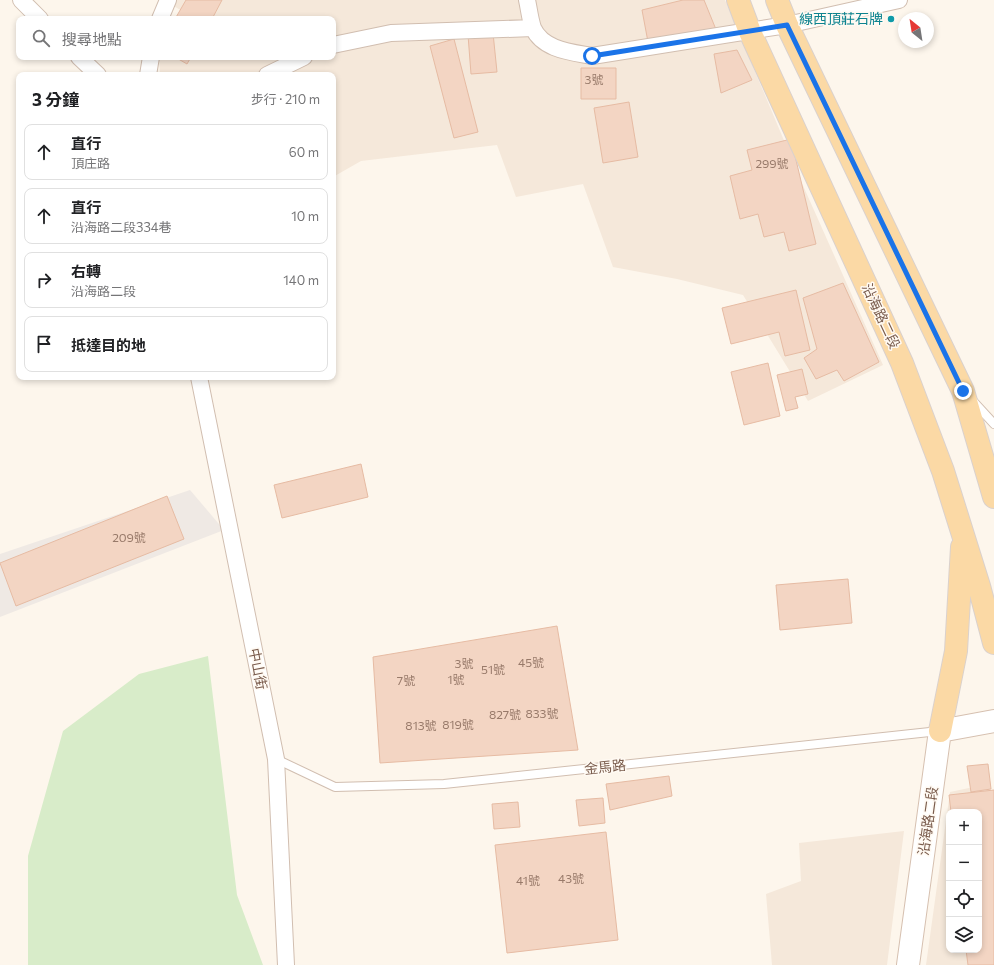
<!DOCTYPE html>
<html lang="zh-TW">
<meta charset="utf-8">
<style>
:root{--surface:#fff;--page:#f6f6f6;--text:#202124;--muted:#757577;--line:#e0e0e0}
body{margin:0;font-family:Commissioner,"Noto Sans TC",sans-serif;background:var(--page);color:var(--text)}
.controls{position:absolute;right:12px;bottom:12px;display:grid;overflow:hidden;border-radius:8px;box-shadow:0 2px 6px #0003}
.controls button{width:36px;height:36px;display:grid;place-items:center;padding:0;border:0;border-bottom:1px solid var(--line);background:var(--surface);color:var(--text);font:20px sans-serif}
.compass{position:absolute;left:898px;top:12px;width:36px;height:36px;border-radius:50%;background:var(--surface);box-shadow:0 2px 6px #0003;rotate:330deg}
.stop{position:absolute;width:12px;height:12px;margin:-9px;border:3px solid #1a73e8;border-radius:50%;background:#fff}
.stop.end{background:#1a73e8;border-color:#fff;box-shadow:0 1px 4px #0008}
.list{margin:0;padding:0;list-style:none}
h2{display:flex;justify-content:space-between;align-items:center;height:52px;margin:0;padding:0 16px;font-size:17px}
h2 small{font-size:13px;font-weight:400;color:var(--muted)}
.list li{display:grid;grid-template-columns:26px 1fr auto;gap:12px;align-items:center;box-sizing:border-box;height:56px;margin:0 8px 8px;padding:0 8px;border:1px solid var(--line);border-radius:8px}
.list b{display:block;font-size:15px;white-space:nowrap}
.list p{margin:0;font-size:13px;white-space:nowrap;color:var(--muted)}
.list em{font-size:13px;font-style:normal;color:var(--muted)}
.icon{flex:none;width:22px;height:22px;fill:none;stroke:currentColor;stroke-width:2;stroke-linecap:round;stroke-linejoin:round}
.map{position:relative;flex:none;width:994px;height:965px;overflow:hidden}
.search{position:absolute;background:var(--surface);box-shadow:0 2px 6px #0003;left:16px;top:16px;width:320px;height:44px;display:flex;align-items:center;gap:10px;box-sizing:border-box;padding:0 14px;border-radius:8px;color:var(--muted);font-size:15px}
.panel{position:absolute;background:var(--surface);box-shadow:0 2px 6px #0003;left:16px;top:72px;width:320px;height:308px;border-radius:8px}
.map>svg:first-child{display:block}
</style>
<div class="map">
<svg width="994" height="965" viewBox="0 0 994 965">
<rect width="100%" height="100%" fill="#fdf6ec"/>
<path fill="#f5e8da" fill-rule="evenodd" d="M 164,0 L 725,0 L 801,181 L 883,365 L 808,401 L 743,295 L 677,279 L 613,267 L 583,184 L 516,197 L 497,145 L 361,161 L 333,177 L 333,75 L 160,75 L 159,57 L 333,57 L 333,19 L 177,19 L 182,11 Z
M 988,784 L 994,816 L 994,965 L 926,965 L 950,792 ZM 949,812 L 979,812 L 979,950 L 949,950 Z
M 904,831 L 887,965 L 772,965 L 766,894 L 801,881 L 799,843 Z"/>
<path fill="#efe9e4" d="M 190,490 L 224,530 L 0,617 L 0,554 Z"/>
<path fill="#d8ecc9" d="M 208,656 L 237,895 L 263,965 L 28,965 L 28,856 L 63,731 L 139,674 Z"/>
<path fill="#f3d5c3" stroke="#e6bba3" d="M 186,0 L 222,0 L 212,19 L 175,19 Z
M 683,0 L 704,0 L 717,32 L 648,42 L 642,10 Z
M 493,33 L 497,72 L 471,74 L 468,35 Z
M 454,39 L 478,132 L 454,138 L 430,46 Z
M 737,50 L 752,80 L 721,93 L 714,54 Z
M 175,57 L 191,57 L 187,64 Z
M 581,68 L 616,68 L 616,99 L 581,99 Z
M 629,102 L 638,157 L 603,163 L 594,108 Z
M 791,139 L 816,244 L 789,251 L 784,232 L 764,237 L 758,214 L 740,219 L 730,176 L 752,170 L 747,150 Z
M 843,283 L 879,362 L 844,381 L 837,370 L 816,379 L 804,358 L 817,349 L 803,298 Z
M 796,290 L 810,350 L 785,356 L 779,332 L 731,344 L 722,308 Z
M 768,363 L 780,416 L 744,425 L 731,372 Z
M 802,369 L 808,394 L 795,397 L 798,408 L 786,411 L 777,375 Z
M 361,464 L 368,497 L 282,518 L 274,485 Z
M 167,496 L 184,539 L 16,606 L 0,563 Z
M 848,579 L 852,623 L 780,630 L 776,585 Z
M 557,626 L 578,750 L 380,763 L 373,657 Z
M 988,764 L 991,789 L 971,792 L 967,766 Z
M 669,776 L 672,796 L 610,810 L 606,784 Z
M 994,790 L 994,965 L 968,965 L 966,950 L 979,950 L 979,812 L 951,812 L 949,795 Z
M 603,798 L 605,823 L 579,826 L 576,800 Z
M 518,802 L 520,827 L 494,829 L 492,804 Z
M 606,832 L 618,940 L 507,953 L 495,845 Z"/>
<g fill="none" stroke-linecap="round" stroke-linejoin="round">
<g stroke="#d1beb0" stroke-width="10">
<path id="lane" d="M 973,401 L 994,424
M 276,759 L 335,787 L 444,784 L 939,731"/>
</g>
<g stroke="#d1beb0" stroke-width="18">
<path id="street" d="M 21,0 L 40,19
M 527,0 C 529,9 530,19 533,28 C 543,50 571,52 592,56 L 787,25 L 899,0
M 160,19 L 168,0
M 333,45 L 391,33 L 533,28
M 79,57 L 98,75
M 148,75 L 151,57
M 267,75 L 304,57
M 199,377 L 276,759 L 286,965"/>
</g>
<g stroke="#d6c0b0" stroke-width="24">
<path id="secondary" d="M 908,965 L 940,731 L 994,721"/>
</g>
<g stroke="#dad1cd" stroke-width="24">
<path id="primary" d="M 738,0 L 750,32 L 902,363 L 943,471 L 979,586 L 994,643
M 777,0 L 787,25 L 963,391 L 994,497
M 940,731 L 956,651 L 962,547"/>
</g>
<use href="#lane" stroke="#fff" stroke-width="8"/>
<use href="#street" stroke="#fff" stroke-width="16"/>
<use href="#secondary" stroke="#fff" stroke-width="22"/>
<use href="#primary" stroke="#fbd9a5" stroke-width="22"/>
</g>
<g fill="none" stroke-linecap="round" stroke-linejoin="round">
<path stroke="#1a73e8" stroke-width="5" d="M 592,56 L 787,25 L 963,391"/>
</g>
<circle fill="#0f9aa8" stroke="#fffaf3" stroke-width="1.5" cx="891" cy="19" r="4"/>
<g text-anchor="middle" stroke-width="3" stroke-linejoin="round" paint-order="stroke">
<g font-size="12" fill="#987a6a">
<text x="594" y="84">3號</text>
<text x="772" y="168">299號</text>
<text x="129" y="542">209號</text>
<text x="531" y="667">45號</text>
<text x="464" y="668">3號</text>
<text x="493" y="674">51號</text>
<text x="456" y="684">1號</text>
<text x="406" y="685">7號</text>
<text x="542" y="718">833號</text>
<text x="505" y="719">827號</text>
<text x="458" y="729">819號</text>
<text x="421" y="730">813號</text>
<text x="571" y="883">43號</text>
<text x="528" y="885">41號</text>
</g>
<g font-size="14" fill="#0d838f" stroke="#fffaf3" text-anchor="end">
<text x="883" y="24">線西頂莊石牌</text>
</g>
<g font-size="14" fill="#7a5c4d" stroke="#fffaf3">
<text transform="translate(881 316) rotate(65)" y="5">沿海路二段</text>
<text transform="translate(258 669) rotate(79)" y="5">中山街</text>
<text transform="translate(605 767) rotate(-6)" y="5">金馬路</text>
<text transform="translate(928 821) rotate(-82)" y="5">沿海路二段</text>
</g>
</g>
</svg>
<div class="controls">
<button>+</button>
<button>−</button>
<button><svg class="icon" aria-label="locate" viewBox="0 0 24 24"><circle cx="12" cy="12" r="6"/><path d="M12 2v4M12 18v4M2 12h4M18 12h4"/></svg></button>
<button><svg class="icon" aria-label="layers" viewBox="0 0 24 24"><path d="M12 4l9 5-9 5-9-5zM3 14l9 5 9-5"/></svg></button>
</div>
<svg class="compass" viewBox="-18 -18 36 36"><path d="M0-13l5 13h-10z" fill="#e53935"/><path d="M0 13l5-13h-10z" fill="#757577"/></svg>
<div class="stop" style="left:592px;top:56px"></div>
<div class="stop end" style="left:963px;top:391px"></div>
<div class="search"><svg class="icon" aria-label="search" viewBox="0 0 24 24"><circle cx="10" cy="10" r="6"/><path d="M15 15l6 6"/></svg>搜尋地點</div>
<section class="panel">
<h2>3 分鐘<small>步行 · 210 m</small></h2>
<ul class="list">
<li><svg class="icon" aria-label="ahead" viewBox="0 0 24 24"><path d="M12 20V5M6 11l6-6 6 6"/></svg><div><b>直行</b><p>頂庄路</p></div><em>60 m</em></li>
<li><svg class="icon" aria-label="ahead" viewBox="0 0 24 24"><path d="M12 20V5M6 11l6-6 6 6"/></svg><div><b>直行</b><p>沿海路二段334巷</p></div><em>10 m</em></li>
<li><svg class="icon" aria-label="right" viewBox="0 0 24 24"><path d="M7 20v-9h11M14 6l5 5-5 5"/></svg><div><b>右轉</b><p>沿海路二段</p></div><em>140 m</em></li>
<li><svg class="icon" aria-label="arrive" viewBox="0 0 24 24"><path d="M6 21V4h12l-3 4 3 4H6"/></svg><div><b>抵達目的地</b></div></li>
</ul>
</section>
</div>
